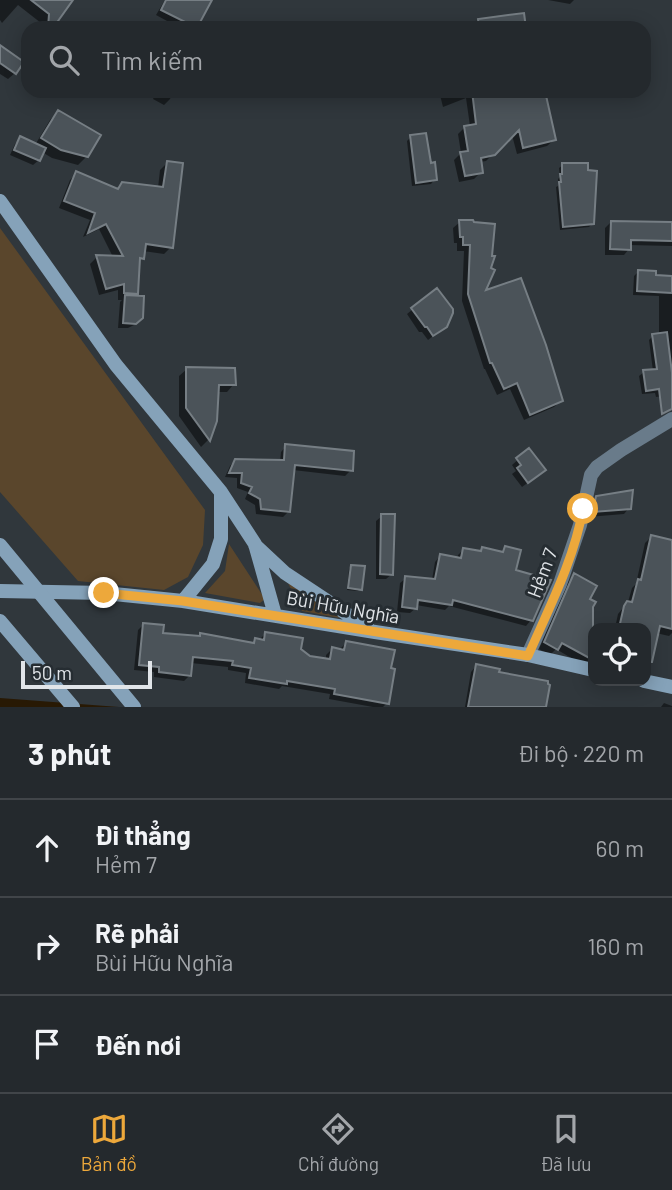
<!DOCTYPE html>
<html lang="vi">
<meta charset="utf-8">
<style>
:root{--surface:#24292d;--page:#2c3135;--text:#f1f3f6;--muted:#a3a6aa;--line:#414549;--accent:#eda83b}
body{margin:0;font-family:Barlow,sans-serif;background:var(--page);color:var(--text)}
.controls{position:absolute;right:21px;bottom:21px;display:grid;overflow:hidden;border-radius:14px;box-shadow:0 4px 18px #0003}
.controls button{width:63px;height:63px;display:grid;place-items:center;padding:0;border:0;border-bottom:2px solid var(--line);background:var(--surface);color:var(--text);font:35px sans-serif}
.scale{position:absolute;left:21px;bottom:18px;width:131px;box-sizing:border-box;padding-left:7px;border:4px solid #e1e5e9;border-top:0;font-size:19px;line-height:24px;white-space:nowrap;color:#e1e5e9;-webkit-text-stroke:5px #262d32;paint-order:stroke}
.stop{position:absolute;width:21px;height:21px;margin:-16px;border:5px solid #eda83b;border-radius:50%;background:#fff}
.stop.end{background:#eda83b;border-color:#fff;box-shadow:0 2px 7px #0008}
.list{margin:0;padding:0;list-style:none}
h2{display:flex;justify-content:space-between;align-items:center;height:91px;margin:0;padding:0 28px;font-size:30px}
h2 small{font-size:23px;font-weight:400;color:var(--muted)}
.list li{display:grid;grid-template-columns:46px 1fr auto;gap:21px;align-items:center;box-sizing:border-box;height:98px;padding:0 28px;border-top:2px solid var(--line)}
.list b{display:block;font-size:26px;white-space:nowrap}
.list p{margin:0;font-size:23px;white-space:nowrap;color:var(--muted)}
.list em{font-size:23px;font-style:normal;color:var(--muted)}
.icon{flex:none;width:38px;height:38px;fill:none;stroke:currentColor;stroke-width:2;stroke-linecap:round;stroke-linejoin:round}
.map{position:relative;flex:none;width:672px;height:707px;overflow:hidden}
.search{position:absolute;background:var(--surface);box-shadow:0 4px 18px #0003;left:21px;right:21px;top:21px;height:77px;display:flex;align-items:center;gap:18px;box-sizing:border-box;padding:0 24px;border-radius:21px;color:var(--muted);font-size:26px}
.sheet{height:385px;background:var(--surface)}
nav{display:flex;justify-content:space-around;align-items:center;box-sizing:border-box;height:98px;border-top:2px solid var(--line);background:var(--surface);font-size:19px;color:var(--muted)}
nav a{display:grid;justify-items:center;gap:4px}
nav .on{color:var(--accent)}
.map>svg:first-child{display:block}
</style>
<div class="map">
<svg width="672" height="707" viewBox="0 0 672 707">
<rect width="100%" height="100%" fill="#30373c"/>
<path fill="#5a462c" d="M 0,228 L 205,510 L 203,545 L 188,577 L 164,590 L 78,581 L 0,492 Z
M 229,544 L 265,599 L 260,603 L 205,593 L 225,571 Z
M 288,583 L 340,618 L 302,611 Z"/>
<path fill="#281904" d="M 0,698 L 119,707 L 0,707 Z"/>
<path fill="#0007" d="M 0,0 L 71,0 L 50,28 L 41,28 L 41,23 L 18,5 L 2,23 L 0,20 Z
M 165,0 L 206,0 L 209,2 L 195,28 L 180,28 L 156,15 Z
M 548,0 L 574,0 L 570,4 Z
M 522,15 L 523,21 L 532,21 L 533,28 L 461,28 L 467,22 Z
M 0,47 L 15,73 L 8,79 L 0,74 Z
M 157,91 L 174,91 L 170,99 L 164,105 L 153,99 Z
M 439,91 L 545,91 L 554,140 L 547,146 L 517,154 L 512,135 L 486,161 L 480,162 L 481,172 L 474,179 L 459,182 L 454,160 L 461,153 L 458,134 L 465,127 L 470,126 L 466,98 L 443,107 Z
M 58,112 L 87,156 L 78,165 L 52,158 L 42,152 L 39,160 L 33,165 L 10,155 L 15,144 L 20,139 L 35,145 L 50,120 Z
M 411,137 L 430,165 L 435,179 L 431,184 L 412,186 L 407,141 Z
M 167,163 L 171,247 L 164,254 L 143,251 L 142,258 L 138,262 L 136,293 L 132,297 L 136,324 L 128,328 L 118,328 L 120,302 L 122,300 L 118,300 L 118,290 L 99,295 L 90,264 L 97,257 L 113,257 L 99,229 L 83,237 L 90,220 L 59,208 L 70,180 L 77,173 L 116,190 L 122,184 L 158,188 L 160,170 Z
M 563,165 L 593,223 L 589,227 L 560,230 L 556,187 L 558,186 L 558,179 L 560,177 L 559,168 Z
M 460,222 L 472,222 L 483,293 L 561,401 L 554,407 L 524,420 L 510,389 L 497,395 L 485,369 L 484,369 L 462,301 L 464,251 L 457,251 L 457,243 L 454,243 L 453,228 Z
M 611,222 L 672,224 L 672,246 L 629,245 L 629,249 L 624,255 L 605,255 L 605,228 Z
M 639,271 L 654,277 L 672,278 L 672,395 L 656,397 L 655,393 L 642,394 L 639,376 L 644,372 L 653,371 L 649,340 L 653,336 L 659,335 L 659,296 L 633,295 L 634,276 Z
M 413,309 L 446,326 L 428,340 L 422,332 L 419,332 L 407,314 Z
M 187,369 L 234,384 L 227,392 L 217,392 L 215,420 L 208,440 L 201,447 L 179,416 L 179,376 Z
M 286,446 L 351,470 L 345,476 L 293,470 L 289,511 L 283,517 L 256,514 L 255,505 L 245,499 L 248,492 L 237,488 L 237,478 L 225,477 L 230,466 L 235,460 L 280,462 L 281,452 Z
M 529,450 L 538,475 L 522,487 L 512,474 L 516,471 L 512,465 Z
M 597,497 L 629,508 L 624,514 L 588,517 L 591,503 Z
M 382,516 L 392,574 L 386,579 L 376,579 L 376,521 Z
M 651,537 L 672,542 L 672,633 L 669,636 L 656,633 L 649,668 L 646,671 L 646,628 L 615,628 L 618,614 L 628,602 L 632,588 L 636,584 L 645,543 Z
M 505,548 L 531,620 L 526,626 L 449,606 L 445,610 L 416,605 L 416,608 L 410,613 L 397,612 L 400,583 L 406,578 L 432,580 L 435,562 L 440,556 L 457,559 L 458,555 L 463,550 L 480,552 L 483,549 L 500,553 Z
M 351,567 L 360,589 L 358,591 L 347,590 L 349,569 Z
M 574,575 L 588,599 L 579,629 L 593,632 L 593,666 L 578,662 L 556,649 L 550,655 L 539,649 L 568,582 Z
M 144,624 L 161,635 L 198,638 L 201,635 L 252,644 L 255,640 L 260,639 L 266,633 L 299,650 L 309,658 L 326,660 L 326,655 L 332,649 L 340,649 L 346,643 L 387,703 L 383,707 L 373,707 L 329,699 L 330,694 L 282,686 L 279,689 L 245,683 L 246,673 L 228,670 L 228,667 L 191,663 L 190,675 L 184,681 L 154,677 L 154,672 L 134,670 L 138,630 Z
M 476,666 L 497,673 L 544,707 L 465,707 L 471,672 Z
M 664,703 L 672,706 L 672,707 L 661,707 Z"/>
<path fill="#4b5359" stroke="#767e84" stroke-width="2" d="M 31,0 L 73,0 L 53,28 L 48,28 L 49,14 Z
M 166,0 L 212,0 L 197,28 L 161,10 Z
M 524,13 L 526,28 L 479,28 L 478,19 Z
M 0,45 L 24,62 L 16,74 L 0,63 Z
M 472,91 L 545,91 L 556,140 L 523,148 L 519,130 L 495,155 L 481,158 L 483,173 L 465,176 L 460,152 L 468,151 L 464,126 L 476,124 Z
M 58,110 L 101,135 L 88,157 L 61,150 L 41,138 Z
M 426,133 L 431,163 L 435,162 L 437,180 L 416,183 L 410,135 Z
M 20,136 L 46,148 L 40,161 L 14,150 Z
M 167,161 L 183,163 L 173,248 L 146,244 L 144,259 L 140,258 L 138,294 L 124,293 L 124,284 L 106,289 L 96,255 L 123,256 L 106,224 L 88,233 L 95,213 L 64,201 L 76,171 L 118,189 L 122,182 L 163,187 Z
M 562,163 L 588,163 L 588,170 L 597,171 L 594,224 L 563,227 L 559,182 L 561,182 L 560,174 L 562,174 Z
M 459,220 L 473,220 L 474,222 L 495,224 L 492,256 L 495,256 L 491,268 L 495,270 L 486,290 L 521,278 L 546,345 L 563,401 L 530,415 L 517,383 L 504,389 L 492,363 L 490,363 L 468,294 L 470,245 L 463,245 L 463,237 L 460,237 Z
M 611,221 L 672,222 L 672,241 L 631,240 L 631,250 L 610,249 Z
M 638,270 L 656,271 L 656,275 L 672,276 L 672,293 L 637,291 Z
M 437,288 L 453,309 L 453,313 L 447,327 L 433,336 L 427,327 L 425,327 L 411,308 Z
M 125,295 L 144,296 L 143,318 L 136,324 L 123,323 Z
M 667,332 L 672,373 L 672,409 L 662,414 L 659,389 L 646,391 L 643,370 L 657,369 L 652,334 Z
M 186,367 L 235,368 L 236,385 L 219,385 L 217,421 L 210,441 L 186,408 Z
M 285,444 L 354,451 L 353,471 L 295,465 L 290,512 L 261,509 L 260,499 L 249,493 L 252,487 L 241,483 L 242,473 L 229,473 L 235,459 L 284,460 Z
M 529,448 L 546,470 L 528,483 L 517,468 L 521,465 L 516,458 Z
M 633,490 L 631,509 L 593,512 L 596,496 Z
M 381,514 L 395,514 L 393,575 L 380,574 Z
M 651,535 L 672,540 L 672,629 L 660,626 L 652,662 L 646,662 L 646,628 L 619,628 L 624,606 L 627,601 L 632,602 L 638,579 L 641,580 Z
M 505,546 L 521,550 L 516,570 L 551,580 L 533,621 L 453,600 L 452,605 L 418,600 L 417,609 L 402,607 L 405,576 L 435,579 L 440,554 L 461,558 L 463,548 L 481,551 L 482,547 L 503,552 Z
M 351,565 L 365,566 L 362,590 L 348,588 Z
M 574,573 L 597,586 L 590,599 L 596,602 L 593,607 L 593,660 L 562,643 L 558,650 L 544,642 Z
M 143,623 L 164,625 L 163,633 L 200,636 L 200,633 L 254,643 L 255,638 L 264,640 L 265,632 L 303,638 L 301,649 L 310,656 L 330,659 L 332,647 L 344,650 L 346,641 L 395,650 L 391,668 L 395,669 L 389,704 L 334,694 L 335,689 L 287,681 L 287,684 L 249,678 L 251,668 L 232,665 L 233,661 L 193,657 L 191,676 L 159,672 L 159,667 L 139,665 Z
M 476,664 L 500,669 L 499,672 L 548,681 L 548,684 L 550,685 L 546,707 L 468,707 Z"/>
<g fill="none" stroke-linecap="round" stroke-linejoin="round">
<path stroke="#697b8a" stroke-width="14" d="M 528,655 L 560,584 L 580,525 L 591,475 L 597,467 L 621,450 L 672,419"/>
<path stroke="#85a2b9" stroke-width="14" d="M 0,201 L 116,365 L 221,492 L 255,544 L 275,615
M 255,545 L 285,573 L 368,628
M 0,591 L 104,593 L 183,601 L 375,632 L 528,655 L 593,670
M 183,601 L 213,564 L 221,539 L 221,494
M 0,621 L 73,707
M 644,681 L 672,687"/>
<path stroke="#85a2b9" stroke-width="14" d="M 0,545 L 134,707"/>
</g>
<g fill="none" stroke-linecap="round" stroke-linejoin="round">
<path stroke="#eda83b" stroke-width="9" d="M 104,593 L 183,601 L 528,656 C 549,608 574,560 583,509"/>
</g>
<g text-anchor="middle" stroke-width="6" stroke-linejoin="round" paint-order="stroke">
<g font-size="19" fill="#e1e5e9" stroke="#262d32">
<text transform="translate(542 573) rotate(-69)" y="7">Hẻm 7</text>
<text transform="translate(343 607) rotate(10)" y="7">Bùi Hữu Nghĩa</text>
</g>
</g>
</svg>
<div class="controls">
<button><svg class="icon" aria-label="locate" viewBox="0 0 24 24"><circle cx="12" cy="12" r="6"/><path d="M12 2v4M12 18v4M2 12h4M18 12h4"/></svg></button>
</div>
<div class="scale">50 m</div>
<div class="stop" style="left:583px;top:509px"></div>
<div class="stop end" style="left:104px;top:593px"></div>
<div class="search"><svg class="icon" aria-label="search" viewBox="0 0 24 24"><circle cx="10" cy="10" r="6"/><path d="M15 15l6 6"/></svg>Tìm kiếm</div>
</div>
<section class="sheet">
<h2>3 phút<small>Đi bộ · 220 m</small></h2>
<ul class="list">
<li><svg class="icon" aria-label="ahead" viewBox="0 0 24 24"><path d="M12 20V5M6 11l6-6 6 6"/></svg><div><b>Đi thẳng</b><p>Hẻm 7</p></div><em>60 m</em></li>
<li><svg class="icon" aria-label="right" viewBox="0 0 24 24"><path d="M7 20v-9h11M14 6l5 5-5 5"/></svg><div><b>Rẽ phải</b><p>Bùi Hữu Nghĩa</p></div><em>160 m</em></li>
<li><svg class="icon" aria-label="arrive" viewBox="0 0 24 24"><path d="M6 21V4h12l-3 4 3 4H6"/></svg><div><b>Đến nơi</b></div></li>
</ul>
</section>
<nav>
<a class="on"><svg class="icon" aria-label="map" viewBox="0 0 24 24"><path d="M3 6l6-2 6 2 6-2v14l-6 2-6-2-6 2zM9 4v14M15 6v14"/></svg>Bản đồ</a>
<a><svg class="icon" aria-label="directions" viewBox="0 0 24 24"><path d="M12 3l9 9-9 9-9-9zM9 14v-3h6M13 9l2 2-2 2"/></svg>Chỉ đường</a>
<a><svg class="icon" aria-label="saved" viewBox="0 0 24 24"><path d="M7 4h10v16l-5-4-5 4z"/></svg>Đã lưu</a>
</nav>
